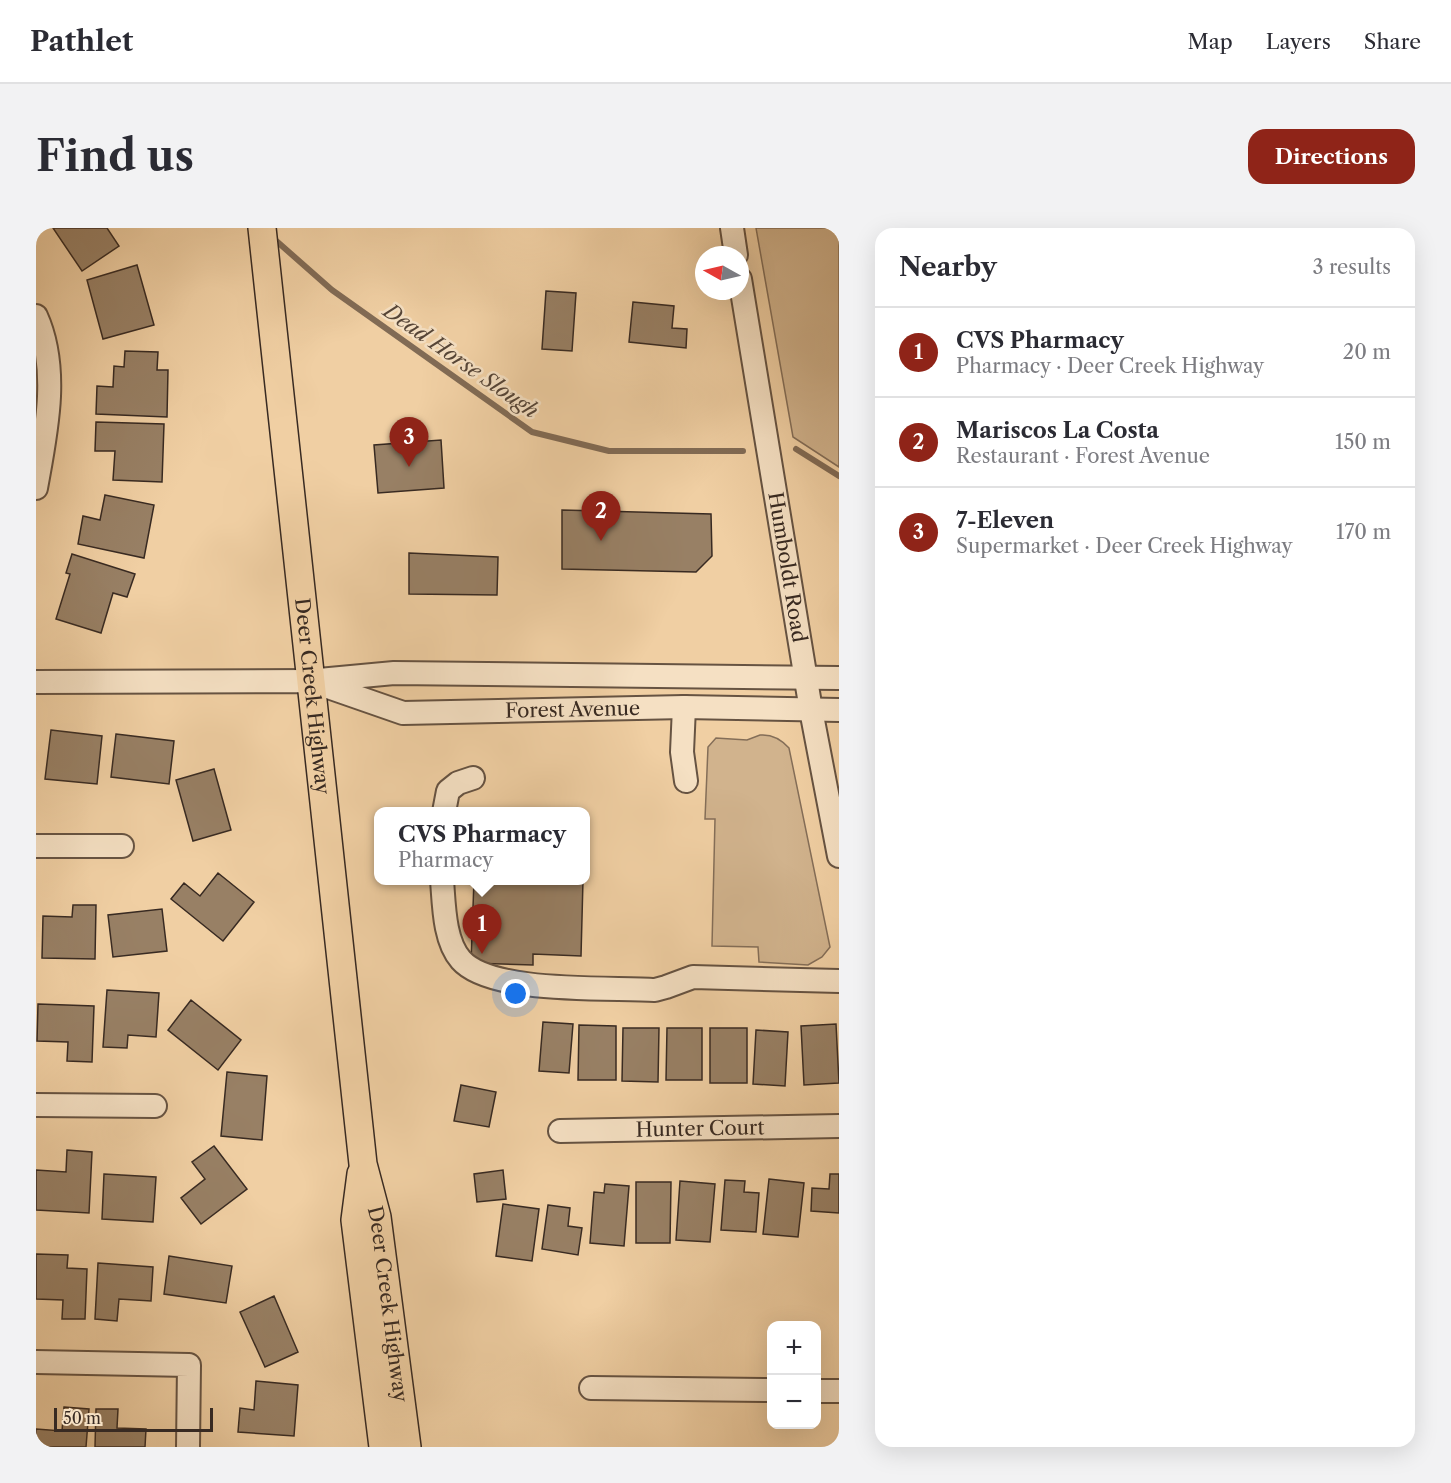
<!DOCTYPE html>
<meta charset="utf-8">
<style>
:root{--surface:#fff;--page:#f2f2f3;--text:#2b2b33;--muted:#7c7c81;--line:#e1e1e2;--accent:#8f2418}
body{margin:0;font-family:"Libre Caslon Text",serif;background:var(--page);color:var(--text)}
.controls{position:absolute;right:18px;bottom:18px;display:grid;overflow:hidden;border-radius:12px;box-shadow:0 6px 24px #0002}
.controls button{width:54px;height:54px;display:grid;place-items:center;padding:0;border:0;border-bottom:2px solid var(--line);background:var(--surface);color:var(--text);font:30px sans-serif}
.compass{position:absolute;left:659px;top:18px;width:54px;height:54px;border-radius:50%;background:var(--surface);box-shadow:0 6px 24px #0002;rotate:278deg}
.scale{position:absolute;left:18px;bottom:15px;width:159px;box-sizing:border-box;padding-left:6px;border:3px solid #382a22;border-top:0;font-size:16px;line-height:21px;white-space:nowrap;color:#382a22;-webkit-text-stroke:4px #f5e0c3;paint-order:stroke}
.you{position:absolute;left:480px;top:766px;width:21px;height:21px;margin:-15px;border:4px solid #fff;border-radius:50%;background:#1a73e8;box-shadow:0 0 0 9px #1a73e833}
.badge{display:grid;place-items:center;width:39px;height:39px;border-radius:50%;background:var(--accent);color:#fff;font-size:20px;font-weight:700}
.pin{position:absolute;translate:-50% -50px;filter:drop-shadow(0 2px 3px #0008)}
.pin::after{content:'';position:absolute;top:32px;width:21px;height:18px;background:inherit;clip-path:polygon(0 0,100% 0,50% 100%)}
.popup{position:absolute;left:338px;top:579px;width:216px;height:78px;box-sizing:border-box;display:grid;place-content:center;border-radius:12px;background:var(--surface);filter:drop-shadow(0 2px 4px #0005);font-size:20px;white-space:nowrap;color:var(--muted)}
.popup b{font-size:22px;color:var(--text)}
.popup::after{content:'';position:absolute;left:50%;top:100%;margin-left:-12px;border:12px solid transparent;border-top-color:var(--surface)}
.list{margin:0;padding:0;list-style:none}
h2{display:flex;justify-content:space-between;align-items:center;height:78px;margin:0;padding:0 24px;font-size:26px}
h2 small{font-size:20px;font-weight:400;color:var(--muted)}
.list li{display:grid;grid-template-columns:39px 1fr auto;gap:18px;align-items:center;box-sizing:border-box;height:90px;padding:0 24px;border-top:2px solid var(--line)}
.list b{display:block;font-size:22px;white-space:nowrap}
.list p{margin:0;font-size:20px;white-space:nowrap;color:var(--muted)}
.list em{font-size:20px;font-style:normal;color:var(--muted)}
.map{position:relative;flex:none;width:803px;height:1219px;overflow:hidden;border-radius:18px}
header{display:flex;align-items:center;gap:36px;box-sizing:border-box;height:84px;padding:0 30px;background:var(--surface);border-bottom:2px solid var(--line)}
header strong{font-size:28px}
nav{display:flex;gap:33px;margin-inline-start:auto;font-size:21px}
.intro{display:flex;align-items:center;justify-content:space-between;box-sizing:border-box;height:144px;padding:0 36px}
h1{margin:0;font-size:42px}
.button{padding:15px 27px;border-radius:18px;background:var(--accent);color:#fff;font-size:21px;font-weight:700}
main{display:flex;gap:36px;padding:0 36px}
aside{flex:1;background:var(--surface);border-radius:18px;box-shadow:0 6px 24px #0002}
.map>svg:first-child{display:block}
</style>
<header>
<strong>Pathlet</strong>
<nav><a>Map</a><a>Layers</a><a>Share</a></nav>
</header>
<div class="intro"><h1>Find us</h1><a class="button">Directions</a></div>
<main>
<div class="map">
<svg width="803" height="1219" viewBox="0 0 803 1219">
<rect width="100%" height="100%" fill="#f0cfa3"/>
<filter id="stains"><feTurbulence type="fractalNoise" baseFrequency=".00333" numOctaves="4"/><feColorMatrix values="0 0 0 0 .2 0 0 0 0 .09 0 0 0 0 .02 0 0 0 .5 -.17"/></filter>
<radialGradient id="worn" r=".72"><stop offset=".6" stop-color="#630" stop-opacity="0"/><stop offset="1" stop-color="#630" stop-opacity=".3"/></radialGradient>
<path fill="#d1b38d" stroke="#846e58" stroke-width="1.5" d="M 720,0 L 803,0 L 803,239 L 757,209 Z
M 724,507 C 736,506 745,511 753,520 L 794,719 L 786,729 L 772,737 L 723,734 L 722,719 L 676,718 L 679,591 L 669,591 L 672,519 L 680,510 L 711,512 Z"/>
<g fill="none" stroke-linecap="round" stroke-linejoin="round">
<path stroke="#816b55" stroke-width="6" d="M 237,10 L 296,62 L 496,204 L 573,223 L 707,223
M 760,221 L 803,248"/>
</g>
<path fill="#988065" stroke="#382a22" stroke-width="1.5" d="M 17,0 L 71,0 L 83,18 L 46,43 Z
M 101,37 L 118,97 L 67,111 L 51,52 Z
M 510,63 L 540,65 L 536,123 L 506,121 Z
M 597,74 L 638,78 L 636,100 L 651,101 L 650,120 L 593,114 Z
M 89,123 L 122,124 L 121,142 L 132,142 L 131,189 L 60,186 L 61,158 L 77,159 L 78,138 L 88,139 Z
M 60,194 L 128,196 L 126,254 L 77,252 L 79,223 L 59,223 Z
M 405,212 L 408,260 L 342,265 L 338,217 Z
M 69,267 L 118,277 L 108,330 L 42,316 L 47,288 L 64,292 Z
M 526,282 L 675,286 L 676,328 L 660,344 L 526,341 Z
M 373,325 L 462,329 L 461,367 L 373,366 Z
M 36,326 L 99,346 L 91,369 L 77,365 L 65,405 L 20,391 L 34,346 L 30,345 Z
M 15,502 L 66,508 L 61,556 L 9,551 Z
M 80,506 L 138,513 L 133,556 L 75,549 Z
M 178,541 L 195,602 L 157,613 L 140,552 Z
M 182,645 L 218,674 L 187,713 L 135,671 L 148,655 L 164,668 Z
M 438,652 L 547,652 L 545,728 L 497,726 L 497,737 L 435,735 Z
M 37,677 L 60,677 L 59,731 L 6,730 L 7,688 L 36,689 Z
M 126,681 L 131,723 L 77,729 L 72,687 Z
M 71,762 L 123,765 L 120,809 L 92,807 L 91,820 L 67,819 Z
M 155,772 L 205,812 L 182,842 L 132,802 Z
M 2,776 L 58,778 L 56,834 L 31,833 L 32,814 L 1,813 Z
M 507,794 L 537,796 L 533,845 L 503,843 Z
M 800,796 L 803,855 L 768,857 L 765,798 Z
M 543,797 L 580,798 L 580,852 L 542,852 Z
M 587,800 L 623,800 L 622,854 L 586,853 Z
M 631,800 L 666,800 L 666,852 L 630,852 Z
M 674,800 L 711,800 L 711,855 L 674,855 Z
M 720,802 L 752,804 L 749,858 L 717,856 Z
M 191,844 L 231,848 L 226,912 L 185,908 Z
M 425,857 L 460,864 L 453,899 L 418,893 Z
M 178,918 L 211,961 L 165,996 L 145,970 L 169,951 L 156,934 Z
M 31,922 L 56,924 L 53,985 L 0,982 L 0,942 L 30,944 Z
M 467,942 L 470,971 L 441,974 L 438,946 Z
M 68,946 L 120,949 L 117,994 L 66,991 Z
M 794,946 L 803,946 L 803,985 L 775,983 L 776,960 L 793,961 Z
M 733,951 L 768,955 L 762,1009 L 727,1006 Z
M 689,952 L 709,953 L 708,964 L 723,965 L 720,1004 L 685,1002 Z
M 644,953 L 679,956 L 674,1014 L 640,1012 Z
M 600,954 L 635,954 L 634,1015 L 600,1015 Z
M 569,956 L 593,958 L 588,1018 L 554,1015 L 558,964 L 568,965 Z
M 467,976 L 503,981 L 496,1033 L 460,1028 Z
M 512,977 L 534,980 L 532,998 L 546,1000 L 542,1027 L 506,1021 Z
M 0,1026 L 32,1027 L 31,1040 L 51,1041 L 49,1091 L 26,1091 L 27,1072 L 0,1071 Z
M 133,1028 L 196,1038 L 190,1075 L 128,1066 Z
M 62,1035 L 117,1039 L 115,1073 L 83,1071 L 81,1093 L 59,1091 Z
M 238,1068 L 262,1124 L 229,1139 L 204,1084 Z
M 220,1153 L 262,1157 L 258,1208 L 202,1204 L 204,1180 L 218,1182 Z
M 28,1179 L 53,1181 L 50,1219 L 0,1219 L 0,1201 L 26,1203 Z
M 60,1181 L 82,1181 L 81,1200 L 110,1201 L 109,1219 L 59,1219 Z"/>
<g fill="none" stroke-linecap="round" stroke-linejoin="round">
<g stroke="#665342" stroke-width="26">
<g id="minor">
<path d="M 696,0 L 700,27"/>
<path id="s1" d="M 704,51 L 775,482 L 803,628"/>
<path d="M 0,88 C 24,141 10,205 0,260"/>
<path d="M 283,452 L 358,445 L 803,450"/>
<path id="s2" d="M 0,454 L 275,453 L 367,485 L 648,479 L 803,482"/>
<path d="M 648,479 L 646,524 L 650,553"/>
<path d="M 408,584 L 412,563 L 422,555 L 437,550"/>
<path d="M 0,618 L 86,618"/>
<path d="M 406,652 C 408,677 408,713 425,732 C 455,766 573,759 619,762 L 630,759 L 657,749 L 803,753"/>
<path d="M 0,877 L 119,878"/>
<path id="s3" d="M 524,903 L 803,898"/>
<path d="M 0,1134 L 153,1137 L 152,1219"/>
<path d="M 555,1160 L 736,1162"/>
<path d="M 780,1163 L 803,1163"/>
</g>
</g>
<g stroke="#382a22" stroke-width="30">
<g id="major">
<path id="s4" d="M 226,0 L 327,936 L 341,989 L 371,1219"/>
<path d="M 325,946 L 319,992 L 347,1219"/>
</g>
</g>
<use href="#minor" stroke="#f5e0c3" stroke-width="22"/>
<use href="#major" stroke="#f0cfa3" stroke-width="27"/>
</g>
<g text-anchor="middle" stroke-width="5" stroke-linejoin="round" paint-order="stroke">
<g font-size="20" fill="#382a22" stroke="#f5e0c3">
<text dy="7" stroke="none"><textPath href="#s1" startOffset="292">Humboldt Road</textPath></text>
<text dy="7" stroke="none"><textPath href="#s4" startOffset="471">Deer Creek Highway</textPath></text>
<text dy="7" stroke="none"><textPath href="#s2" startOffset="542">Forest Avenue</textPath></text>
<text dy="7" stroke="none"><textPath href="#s3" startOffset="140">Hunter Court</textPath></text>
<text dy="7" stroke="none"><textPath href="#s4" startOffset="1084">Deer Creek Highway</textPath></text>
</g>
<g font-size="21" font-style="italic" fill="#564537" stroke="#f5e0c3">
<text transform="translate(425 133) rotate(35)" y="7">Dead Horse Slough</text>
</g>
</g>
<rect width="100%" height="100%" filter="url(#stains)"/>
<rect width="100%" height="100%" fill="url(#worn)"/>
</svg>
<div class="controls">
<button>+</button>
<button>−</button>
</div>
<svg class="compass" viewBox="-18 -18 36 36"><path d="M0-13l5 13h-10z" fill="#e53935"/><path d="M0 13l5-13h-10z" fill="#7c7c81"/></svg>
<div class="scale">50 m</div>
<div class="you"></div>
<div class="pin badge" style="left:446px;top:726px">1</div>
<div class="popup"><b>CVS Pharmacy</b>Pharmacy</div>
<div class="pin badge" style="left:565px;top:313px">2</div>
<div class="pin badge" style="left:373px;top:239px">3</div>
</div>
<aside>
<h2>Nearby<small>3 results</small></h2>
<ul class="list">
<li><span class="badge">1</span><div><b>CVS Pharmacy</b><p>Pharmacy · Deer Creek Highway</p></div><em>20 m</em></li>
<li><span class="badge">2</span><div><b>Mariscos La Costa</b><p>Restaurant · Forest Avenue</p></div><em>150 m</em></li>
<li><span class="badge">3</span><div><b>7-Eleven</b><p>Supermarket · Deer Creek Highway</p></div><em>170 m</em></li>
</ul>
</aside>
</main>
